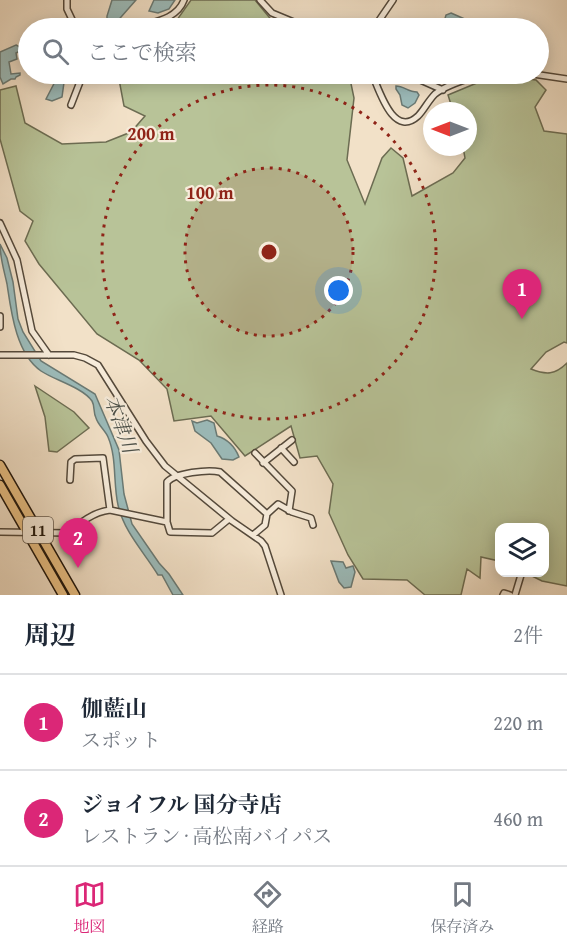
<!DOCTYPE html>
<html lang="ja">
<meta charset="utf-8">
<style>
:root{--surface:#fff;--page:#f6f6f7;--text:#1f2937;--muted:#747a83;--line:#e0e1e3;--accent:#db2777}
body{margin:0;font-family:"Gentium Book Plus","Noto Serif JP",serif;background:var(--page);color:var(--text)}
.controls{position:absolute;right:18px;bottom:18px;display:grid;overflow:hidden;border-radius:12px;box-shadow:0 3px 15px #0003}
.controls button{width:54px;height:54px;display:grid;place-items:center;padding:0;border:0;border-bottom:2px solid var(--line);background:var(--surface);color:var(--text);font:30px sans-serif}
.compass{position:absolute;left:423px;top:102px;width:54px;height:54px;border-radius:50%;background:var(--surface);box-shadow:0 3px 15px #0003;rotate:270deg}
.you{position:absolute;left:339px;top:291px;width:21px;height:21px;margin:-15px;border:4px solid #fff;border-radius:50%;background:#1a73e8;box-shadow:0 0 0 9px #1a73e833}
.badge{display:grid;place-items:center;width:39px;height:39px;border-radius:50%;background:var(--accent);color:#fff;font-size:20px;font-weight:700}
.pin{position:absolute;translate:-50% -50px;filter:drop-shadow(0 2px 3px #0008)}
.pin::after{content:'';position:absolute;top:32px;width:21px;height:18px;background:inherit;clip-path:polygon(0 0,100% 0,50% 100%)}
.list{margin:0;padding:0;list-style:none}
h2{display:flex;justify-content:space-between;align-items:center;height:78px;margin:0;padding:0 24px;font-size:26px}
h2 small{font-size:20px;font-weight:400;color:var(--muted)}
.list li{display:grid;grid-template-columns:39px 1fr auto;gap:18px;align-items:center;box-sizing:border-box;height:96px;padding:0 24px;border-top:2px solid var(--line)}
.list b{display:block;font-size:22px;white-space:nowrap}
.list p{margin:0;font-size:20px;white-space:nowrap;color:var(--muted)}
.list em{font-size:20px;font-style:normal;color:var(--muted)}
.icon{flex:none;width:33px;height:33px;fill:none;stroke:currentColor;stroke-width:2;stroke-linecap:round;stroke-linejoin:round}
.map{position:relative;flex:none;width:567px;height:595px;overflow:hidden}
.search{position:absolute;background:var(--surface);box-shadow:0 3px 15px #0003;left:18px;right:18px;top:18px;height:66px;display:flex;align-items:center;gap:15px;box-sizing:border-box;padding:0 21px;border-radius:33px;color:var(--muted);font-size:22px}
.sheet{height:270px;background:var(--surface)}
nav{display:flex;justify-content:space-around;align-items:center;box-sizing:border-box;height:84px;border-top:2px solid var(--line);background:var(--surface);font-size:16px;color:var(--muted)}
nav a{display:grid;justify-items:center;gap:3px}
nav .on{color:var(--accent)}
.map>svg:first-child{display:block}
</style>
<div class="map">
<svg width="567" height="595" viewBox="0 0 567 595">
<rect width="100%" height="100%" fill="#f2e1c8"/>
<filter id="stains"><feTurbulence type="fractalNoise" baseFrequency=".00333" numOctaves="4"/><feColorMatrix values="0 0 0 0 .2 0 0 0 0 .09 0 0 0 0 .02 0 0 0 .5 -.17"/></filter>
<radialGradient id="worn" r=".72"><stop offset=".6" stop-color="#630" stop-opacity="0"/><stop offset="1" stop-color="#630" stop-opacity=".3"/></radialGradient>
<path fill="#b8c398" stroke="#6c6c52" stroke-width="1.5" d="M 191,0 L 255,0 L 274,23 L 289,28 L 156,28 L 177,20 Z
M 118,74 L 349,74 L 354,98 L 347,160 L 365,204 L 382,158 L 391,148 L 403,158 L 412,196 L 453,173 L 465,158 L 463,147 L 468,147 L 468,111 L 453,111 L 448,95 L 496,75 L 536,80 L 546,90 L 535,107 L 544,131 L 567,134 L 567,343 L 564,342 L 546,352 L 531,369 C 546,375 555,375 567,363 L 567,586 L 542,581 L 526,573 L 544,572 L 544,528 L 500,528 L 499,561 L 481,557 L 480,578 L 467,569 L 461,595 L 425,595 L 407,580 L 363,579 L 348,555 L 329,513 L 333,484 L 317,456 L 300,458 L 291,426 L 245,456 L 211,416 L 174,421 L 167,389 L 139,360 L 97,334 L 39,264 L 25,241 L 33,221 L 20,211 L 0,139 L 0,90 L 16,86 L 25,123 L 62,144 L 106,142 L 131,132 L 145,116 L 124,106 Z
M 35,386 L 74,412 L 89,428 L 57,452 L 49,451 L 45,417 Z"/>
<path fill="#9cbcbb" stroke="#6a7a75" stroke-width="1.5" d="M 112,0 L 136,0 L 114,25 L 107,25 L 107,16 Z
M 154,0 L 175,0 L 169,9 L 158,13 L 149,11 Z
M 451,13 L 467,20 L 466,25 L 468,28 L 450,28 L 450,23 L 448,21 L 444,22 L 446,15 Z
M 16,45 L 20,47 L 22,50 L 16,53 L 17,59 L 9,62 L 11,74 L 20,73 L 20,75 L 16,77 L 15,79 L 11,79 L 3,84 L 0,77 L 0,52 Z
M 59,74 L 65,75 L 62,97 L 52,101 L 46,99 Z
M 396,86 C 404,86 408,92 417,92 L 419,95 L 415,103 L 408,108 L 402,105 L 400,95 L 396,89 Z
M 0,244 L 7,258 L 13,282 L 18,319 L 23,332 L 41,361 L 95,394 L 119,450 L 124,494 L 132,524 L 159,563 L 169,574 L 183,595 L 173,595 L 162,575 L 158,575 C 144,552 124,532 118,505 C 113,483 117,458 108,437 C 105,430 98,425 96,418 C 93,412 95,406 92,401 C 82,387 54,380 41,371 C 16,354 11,311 7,284 C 4,270 0,258 0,244 Z
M 207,420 L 214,423 L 217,436 C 227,439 235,447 239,457 L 233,460 L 222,459 L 211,443 L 195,431 L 192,421 L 197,423 Z
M 331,561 L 343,562 L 346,568 L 353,566 L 355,572 L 351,587 L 344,588 L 339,582 Z"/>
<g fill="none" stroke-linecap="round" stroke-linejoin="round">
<g stroke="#54493b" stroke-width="8">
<path id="minor" d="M 67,0 L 67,9 L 76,28
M 260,0 L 272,13 L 308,28
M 134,28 C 152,22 177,20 184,0
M 378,28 L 378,22 L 393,0
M 372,74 C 379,89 393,139 418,116 C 424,110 428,101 435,94 C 448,84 468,79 483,74
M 407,74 L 443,90
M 533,74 L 567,79
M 71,105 L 83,74
M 0,223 L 17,260 L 32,331 L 49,355
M 0,316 L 0,327
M 0,355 L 74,355 L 85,358 L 98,365 L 146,441 L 165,466 L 232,521 L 261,541 L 265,546 L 281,595
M 281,448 L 294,462
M 255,453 L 292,491 L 289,511
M 263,463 L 292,440
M 70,480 L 71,462 L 75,459 L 103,458 L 110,510
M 267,514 L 278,504 L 292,512 L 311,518 L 313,525
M 167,522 L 167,482 C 175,473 208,469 220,472 L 267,514 L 265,525 L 253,535
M 0,532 L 68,533 C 80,523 93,512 110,510 L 167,522 L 170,532 L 212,533 L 229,519
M 503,595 L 504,593 L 510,595
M 515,595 L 521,575 L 517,572"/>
</g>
<g stroke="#20160c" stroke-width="11">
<path id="highway" d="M 0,465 L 75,595
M 0,485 L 63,595"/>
</g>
<use href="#minor" stroke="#f7ecdb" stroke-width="5"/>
<use href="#highway" stroke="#e9c084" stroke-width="8"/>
</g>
<circle cx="269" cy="252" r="84" fill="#8f2418" fill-opacity=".12"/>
<g fill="none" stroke="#8f2418" stroke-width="3" stroke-dasharray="3 6">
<circle cx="269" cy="252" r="84"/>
<circle cx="269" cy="252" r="167"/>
</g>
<g text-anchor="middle" stroke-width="4.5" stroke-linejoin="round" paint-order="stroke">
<rect fill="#f7ecdb" stroke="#60564a" stroke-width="1.5" x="23" y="517" width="30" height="26" rx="4.5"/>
<g font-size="16" font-weight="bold" fill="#20160c">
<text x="38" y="536">11</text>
</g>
<g font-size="20" font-style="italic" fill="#4b5049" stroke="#f7ecdb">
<text transform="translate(121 424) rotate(70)" y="7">本津川</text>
</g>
</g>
<circle cx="269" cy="252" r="9" fill="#8f2418" stroke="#f7ecdb" stroke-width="3"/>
<g font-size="18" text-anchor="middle" font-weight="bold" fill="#8f2418" stroke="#f7ecdb" stroke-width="4.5" stroke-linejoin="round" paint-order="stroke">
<text x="151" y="140">200 m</text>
<text x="210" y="199">100 m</text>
</g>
<rect width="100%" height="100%" filter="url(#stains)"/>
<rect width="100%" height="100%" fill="url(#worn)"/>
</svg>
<div class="controls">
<button><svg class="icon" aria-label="layers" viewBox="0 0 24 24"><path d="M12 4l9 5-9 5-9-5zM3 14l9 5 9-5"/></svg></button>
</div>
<svg class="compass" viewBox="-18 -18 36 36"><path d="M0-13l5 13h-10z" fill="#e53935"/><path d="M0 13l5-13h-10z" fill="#747a83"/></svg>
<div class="you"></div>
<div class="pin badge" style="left:522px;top:319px">1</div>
<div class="pin badge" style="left:78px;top:568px">2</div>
<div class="search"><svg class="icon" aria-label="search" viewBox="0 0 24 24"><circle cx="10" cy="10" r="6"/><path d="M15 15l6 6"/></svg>ここで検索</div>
</div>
<section class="sheet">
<h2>周辺<small>2件</small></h2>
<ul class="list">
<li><span class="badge">1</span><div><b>伽藍山</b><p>スポット</p></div><em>220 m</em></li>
<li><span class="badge">2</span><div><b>ジョイフル 国分寺店</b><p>レストラン · 高松南バイパス</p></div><em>460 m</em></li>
</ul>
</section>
<nav>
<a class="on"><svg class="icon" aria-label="map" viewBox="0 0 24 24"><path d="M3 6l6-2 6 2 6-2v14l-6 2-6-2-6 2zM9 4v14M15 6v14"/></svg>地図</a>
<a><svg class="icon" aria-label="directions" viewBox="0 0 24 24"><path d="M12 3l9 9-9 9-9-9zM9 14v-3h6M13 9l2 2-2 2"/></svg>経路</a>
<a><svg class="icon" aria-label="saved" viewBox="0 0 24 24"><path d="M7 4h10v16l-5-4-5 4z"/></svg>保存済み</a>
</nav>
